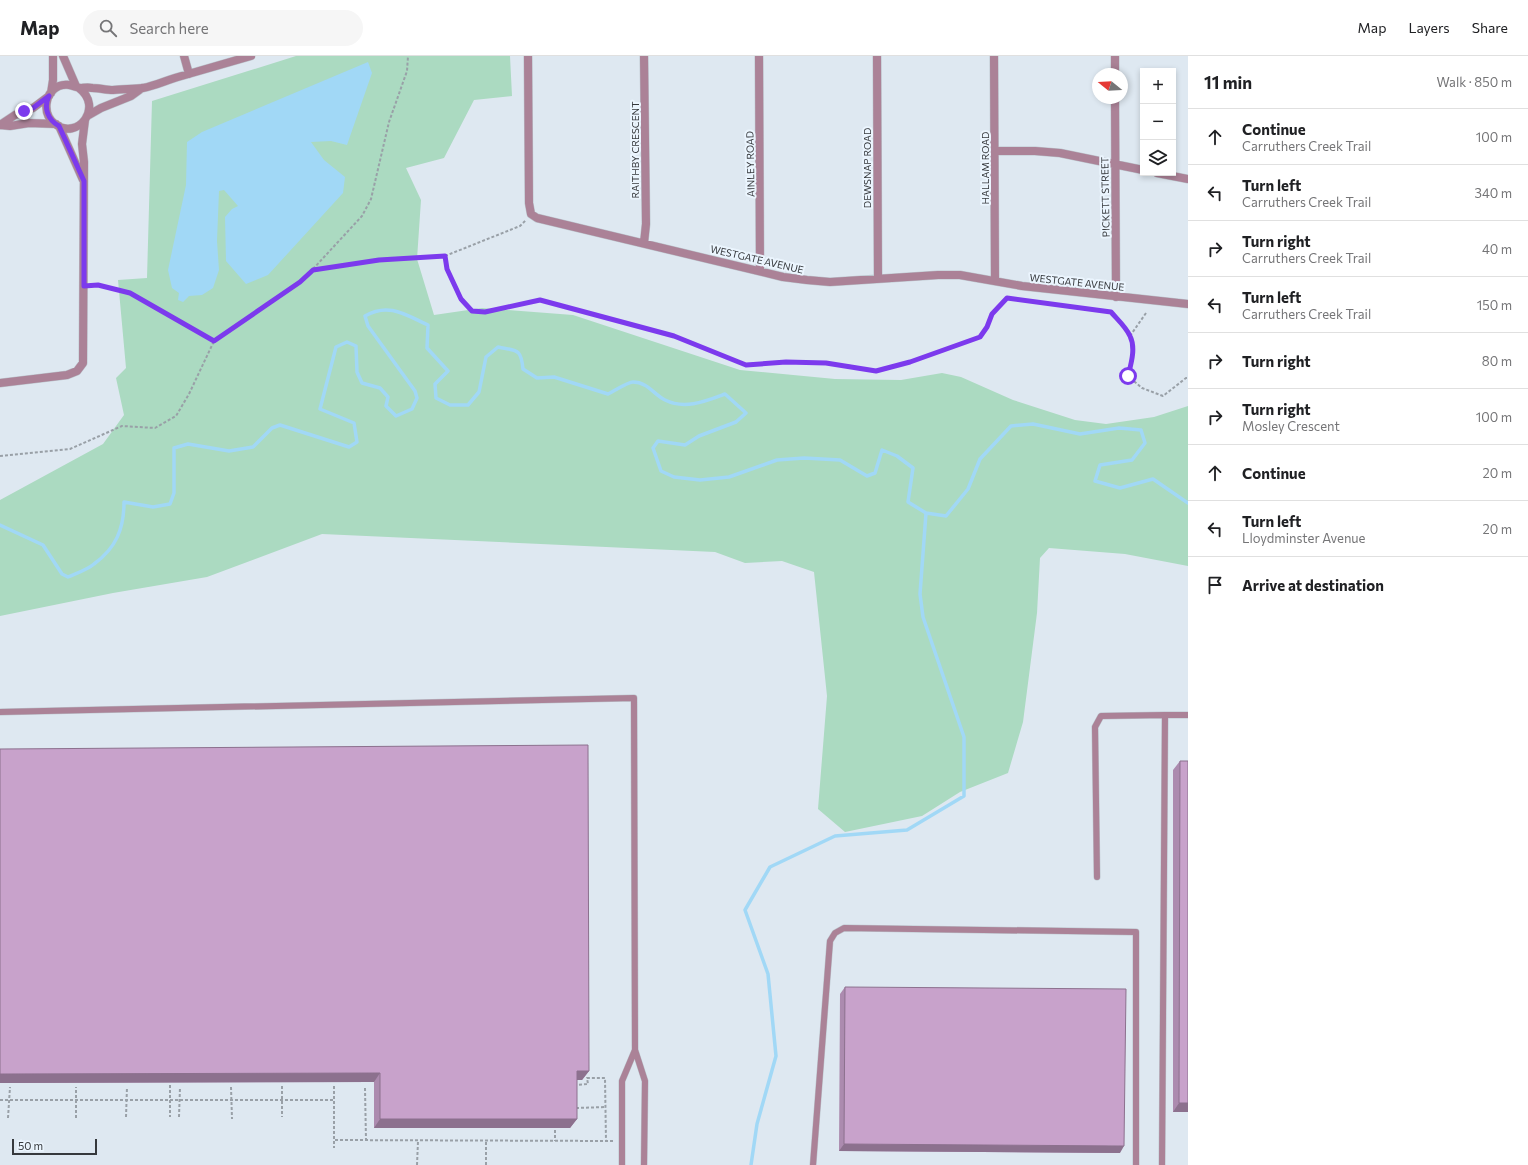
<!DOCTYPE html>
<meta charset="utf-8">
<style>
:root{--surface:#fff;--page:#f6f6f6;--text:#202124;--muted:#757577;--line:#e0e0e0}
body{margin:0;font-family:Commissioner,sans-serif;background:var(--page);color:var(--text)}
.controls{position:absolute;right:12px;top:12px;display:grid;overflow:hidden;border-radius:0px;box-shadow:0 2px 6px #0003}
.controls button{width:36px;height:36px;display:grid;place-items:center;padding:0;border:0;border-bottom:1px solid var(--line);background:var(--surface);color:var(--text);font:20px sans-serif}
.compass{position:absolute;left:1092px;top:12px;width:36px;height:36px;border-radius:50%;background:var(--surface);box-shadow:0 2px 6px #0003;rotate:288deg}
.scale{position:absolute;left:12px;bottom:10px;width:85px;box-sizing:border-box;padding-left:4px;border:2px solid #36393d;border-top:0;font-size:11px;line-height:14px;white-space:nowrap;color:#36393d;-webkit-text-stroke:3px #ebf5fe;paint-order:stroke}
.stop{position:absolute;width:12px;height:12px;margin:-9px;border:3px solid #7c3aed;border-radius:50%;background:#fff}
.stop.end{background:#7c3aed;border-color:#fff;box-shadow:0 1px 4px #0008}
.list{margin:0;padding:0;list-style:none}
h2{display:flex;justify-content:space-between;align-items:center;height:52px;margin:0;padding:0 16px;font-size:17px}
h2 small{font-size:13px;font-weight:400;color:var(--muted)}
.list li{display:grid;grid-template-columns:26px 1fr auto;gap:12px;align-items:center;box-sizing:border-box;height:56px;padding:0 16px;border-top:1px solid var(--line)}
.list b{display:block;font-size:15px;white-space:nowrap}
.list p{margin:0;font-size:13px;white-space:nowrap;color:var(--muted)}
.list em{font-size:13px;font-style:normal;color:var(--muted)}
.icon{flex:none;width:22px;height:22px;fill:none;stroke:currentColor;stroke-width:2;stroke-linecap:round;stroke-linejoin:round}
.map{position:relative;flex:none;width:1188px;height:1109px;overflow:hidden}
header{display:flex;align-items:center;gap:24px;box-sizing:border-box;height:56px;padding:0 20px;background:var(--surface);border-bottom:1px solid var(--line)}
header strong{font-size:19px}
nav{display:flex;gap:22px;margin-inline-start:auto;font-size:14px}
.search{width:280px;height:36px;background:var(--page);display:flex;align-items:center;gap:10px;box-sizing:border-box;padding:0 14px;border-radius:22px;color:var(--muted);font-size:15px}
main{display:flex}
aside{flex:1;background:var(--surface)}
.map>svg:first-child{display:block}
</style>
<header>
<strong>Map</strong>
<div class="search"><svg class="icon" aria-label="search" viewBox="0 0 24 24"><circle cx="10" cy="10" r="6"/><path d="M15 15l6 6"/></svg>Search here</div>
<nav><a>Map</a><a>Layers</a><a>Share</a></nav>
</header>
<main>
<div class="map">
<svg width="1188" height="1109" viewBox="0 0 1188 1109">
<rect width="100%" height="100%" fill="#dee8f1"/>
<path fill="#abdac1" d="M 296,0 L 510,0 L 512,40 L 474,44 L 444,102 L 406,112 L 421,144 L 417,203 L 434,259 L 482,252 L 573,259 L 740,314 L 835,323 L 901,324 L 942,317 L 961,321 L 1013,344 L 1075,364 L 1106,368 L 1154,361 L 1188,350 L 1188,510 L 1125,498 L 1049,492 L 1040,502 L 1037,557 L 1023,666 L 1008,717 L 960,736 L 922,760 L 845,776 L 818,753 L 827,640 L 814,516 L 782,505 L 745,507 L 715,496 L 322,478 L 207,521 L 113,537 L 0,560 L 0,444 L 103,388 L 124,359 L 116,322 L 126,312 L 118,224 L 147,222 L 152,45 Z"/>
<path fill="#a1d8f6" d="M 368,6 L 372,17 L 347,89 L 331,85 L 311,86 L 324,104 L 345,121 L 343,137 L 268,219 L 246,228 L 226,205 L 225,161 L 232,153 L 238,150 L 224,134 L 219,135 L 217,185 L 219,214 L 213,232 L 202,239 L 189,240 L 183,246 L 178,244 L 179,237 L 172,232 L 168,214 L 186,129 L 187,86 L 202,76 Z"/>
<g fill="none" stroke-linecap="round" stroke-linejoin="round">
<path stroke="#a1d8f6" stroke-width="3.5" d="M 0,469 L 43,489 L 62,518 L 68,521 C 77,517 87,514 94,508 C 116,492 124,473 124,446 L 153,451 L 170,448 L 174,437 L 174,392 L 188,388 L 229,395 L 253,391 L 272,372 L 280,369 L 349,391 L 357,386 L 354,367 L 320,353 L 336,291 L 347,286 L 356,290 L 357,316 L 362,327 L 380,332 L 388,341 L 386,350 L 396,360 L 412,353 L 417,342 L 415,335 L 368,270 L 365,260 C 389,246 406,259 428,269 L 427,292 L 448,315 L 435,328 L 436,342 L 450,349 L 468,349 L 479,336 L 486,301 L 498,291 C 517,295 521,292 523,313 L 537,322 L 554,321 L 608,338 C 614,335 628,326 633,326 C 648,326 654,339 665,344 C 685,354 706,345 725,338 L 746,357 L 736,366 L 699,380 L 685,389 L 658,385 L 653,392 L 661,415 L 674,421 L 700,424 L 729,421 L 777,404 L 804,402 L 840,404 L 867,420 L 875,417 L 882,394 L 897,400 L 913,412 L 908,446 L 926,457 L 946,460 L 968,433 L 980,403 L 1011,370 L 1033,368 L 1080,378 L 1119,372 L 1141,374 L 1145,387 L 1132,404 L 1100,409 L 1095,425 L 1120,432 L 1153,423 L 1188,447
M 751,1109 L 757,1068 L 776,1000 L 768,918 L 745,854 L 770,811 L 835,780 L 907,774 L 964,740 L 964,681 L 923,561 L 920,538 L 926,457"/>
<g stroke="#bcc5cd" stroke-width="7">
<path id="service" d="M 0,656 L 634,642 L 635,994 L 645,1025 L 644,1109
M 1097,821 L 1095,671 L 1101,660 L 1165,659
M 622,1109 L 622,1025 L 635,994
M 813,1109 L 830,885 L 835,877 L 844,872 L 1136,876 L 1136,1109
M 1162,1109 L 1165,659 L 1188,659"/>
</g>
<g stroke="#bcc5cd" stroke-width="9">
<path id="minor" d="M 63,0 L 76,30
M 184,0 L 189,18
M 528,0 L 529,147 L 531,158 L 537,162 L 783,221 L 807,224 L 830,226 L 938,219 L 960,219 L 1022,230 L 1188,248
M 759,0 L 760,215
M 877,0 L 878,223
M 994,0 L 995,224
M 1115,18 L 1115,0
M 79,32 C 104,51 78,85 55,68 C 42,58 44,37 59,30 C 67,27 72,30 80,32 C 83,32 88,31 92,32 C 99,32 106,34 113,34 C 123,33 134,33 143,32 C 155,30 167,24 178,21 C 203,14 227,7 251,0
M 51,37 L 53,24 L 53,0
M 1115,42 L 1116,241
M 87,60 L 101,52 L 131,40 L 142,32
M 0,69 L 15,59 L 33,52 L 49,40
M 0,69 L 10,70 L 29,67 L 56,68
M 59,70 L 83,124
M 994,95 L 1035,95 L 1060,97 L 1143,114
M 1157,117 L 1188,123
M 644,187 L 646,168 L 644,0
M 0,327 L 67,319 L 77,315 L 83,307 L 84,106 L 82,88 L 85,64"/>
</g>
<path stroke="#99a0a7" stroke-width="2" stroke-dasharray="3 2" stroke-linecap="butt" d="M 445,200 L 520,170 L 526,164
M 313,213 L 362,160 L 371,143 L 389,66 L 407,15 L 408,0
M 93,230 L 98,229 L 130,237 L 213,285
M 1130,280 L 1146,257
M 0,400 L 70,393 L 122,370 L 155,372 L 176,360 L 189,338 L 214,285 L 300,226 L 313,214 L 379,204 L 445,200 L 447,213 L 461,243 L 472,255 L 485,257 L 539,244 L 674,280 L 746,309 L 787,306 L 826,307 L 851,310 L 876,315 L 910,306 L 980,281 L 987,271 L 992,258 L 1007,242 L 1111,256 C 1117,263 1126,271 1130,280 C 1136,292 1131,308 1128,320 L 1142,332 L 1163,340 L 1186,322 L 1188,322
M 170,1029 L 170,1061
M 282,1030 L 282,1061
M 334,1030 L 334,1092
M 575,1030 L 575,1029 L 588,1028 L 587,1022 L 605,1022 L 606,1085
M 231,1031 L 232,1063
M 365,1032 L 366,1084
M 0,1044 L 334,1044
M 576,1052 L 606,1051
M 126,1061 L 127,1031
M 179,1061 L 180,1031
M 8,1062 L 10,1031
M 76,1062 L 76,1031
M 555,1074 L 555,1085
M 335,1084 L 613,1085
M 417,1109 L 418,1085
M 486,1109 L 486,1085"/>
<use href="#service" stroke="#ab8297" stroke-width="6"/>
<use href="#minor" stroke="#ab8297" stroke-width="8"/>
</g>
<path fill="#ac8baf" d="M 0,693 L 589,1015 L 582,1024 L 577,1024 L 577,1063 L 570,1072 L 374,1072 L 374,1026 L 0,1027 Z
M 1180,705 L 1188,705 L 1188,1056 L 1173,1056 L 1173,714 Z
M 845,931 L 1120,1097 L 839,1095 L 840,938 Z"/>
<path fill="#8c718e" d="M 577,1015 L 589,1015 L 582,1024 L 571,1024 Z
M 380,1017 L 374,1026 L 0,1027 L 0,1018 Z
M 1179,1047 L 1188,1047 L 1188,1056 L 1173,1056 Z
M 380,1063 L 577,1063 L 570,1072 L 374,1072 Z
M 844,1088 L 1124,1090 L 1120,1097 L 839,1095 Z"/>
<path fill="#c8a2cb" stroke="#8c718e" d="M 588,689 L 589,1015 L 577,1015 L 577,1063 L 380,1063 L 380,1017 L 0,1018 L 0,693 Z
M 1180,705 L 1188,705 L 1188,1047 L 1179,1047 Z
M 845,931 L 1126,933 L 1124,1090 L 844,1088 Z"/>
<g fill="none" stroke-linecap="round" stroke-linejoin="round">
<path stroke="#7c3aed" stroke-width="5" d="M 24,55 L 33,52 L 49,40 C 43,52 48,64 59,70 L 84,125 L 84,230 L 98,229 L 130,237 L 214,285 L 300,226 L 313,214 L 379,204 L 445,200 L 447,213 L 461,243 L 472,255 L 485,256 L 540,244 L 674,280 L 746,309 L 786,306 L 826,307 L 876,315 L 910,306 L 980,281 L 987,271 L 992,258 L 1007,242 L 1111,256 C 1117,263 1126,271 1130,280 C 1136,292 1131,308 1128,320"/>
</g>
<g text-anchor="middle" stroke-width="4" stroke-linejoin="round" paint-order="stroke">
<g font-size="10" fill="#36393d" stroke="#ebf5fe">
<text transform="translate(635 94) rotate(-90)" y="4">RAITHBY CRESCENT</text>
<text transform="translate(750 108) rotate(-91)" y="4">AINLEY ROAD</text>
<text transform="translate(867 112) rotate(-90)" y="4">DEWSNAP ROAD</text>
<text transform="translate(985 112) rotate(-90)" y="4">HALLAM ROAD</text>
<text transform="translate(1105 141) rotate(-91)" y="4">PICKETT STREET</text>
<text transform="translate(757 203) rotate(13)" y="4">WESTGATE AVENUE</text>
<text transform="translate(1077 226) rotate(6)" y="4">WESTGATE AVENUE</text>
</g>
</g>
</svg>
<div class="controls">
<button>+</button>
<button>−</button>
<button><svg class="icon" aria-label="layers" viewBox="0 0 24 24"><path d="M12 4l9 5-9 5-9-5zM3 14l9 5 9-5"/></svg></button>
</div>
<svg class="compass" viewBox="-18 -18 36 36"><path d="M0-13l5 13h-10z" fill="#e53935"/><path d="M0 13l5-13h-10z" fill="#757577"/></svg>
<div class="scale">50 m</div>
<div class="stop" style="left:1128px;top:320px"></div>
<div class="stop end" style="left:24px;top:55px"></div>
</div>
<aside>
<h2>11 min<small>Walk · 850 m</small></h2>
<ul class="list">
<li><svg class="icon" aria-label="ahead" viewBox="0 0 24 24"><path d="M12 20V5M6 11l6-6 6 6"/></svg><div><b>Continue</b><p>Carruthers Creek Trail</p></div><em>100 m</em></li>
<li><svg class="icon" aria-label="left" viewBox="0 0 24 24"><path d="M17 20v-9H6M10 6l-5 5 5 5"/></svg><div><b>Turn left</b><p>Carruthers Creek Trail</p></div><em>340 m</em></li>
<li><svg class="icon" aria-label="right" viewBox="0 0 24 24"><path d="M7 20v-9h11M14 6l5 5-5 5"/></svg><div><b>Turn right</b><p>Carruthers Creek Trail</p></div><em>40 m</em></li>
<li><svg class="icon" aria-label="left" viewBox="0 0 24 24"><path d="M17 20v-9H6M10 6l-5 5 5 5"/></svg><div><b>Turn left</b><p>Carruthers Creek Trail</p></div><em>150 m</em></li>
<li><svg class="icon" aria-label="right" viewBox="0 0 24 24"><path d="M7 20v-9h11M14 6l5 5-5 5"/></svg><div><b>Turn right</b></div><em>80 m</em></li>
<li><svg class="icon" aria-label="right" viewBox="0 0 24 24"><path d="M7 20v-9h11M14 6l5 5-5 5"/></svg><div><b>Turn right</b><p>Mosley Crescent</p></div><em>100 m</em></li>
<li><svg class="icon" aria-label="ahead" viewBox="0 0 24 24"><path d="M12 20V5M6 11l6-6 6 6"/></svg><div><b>Continue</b></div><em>20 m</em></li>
<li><svg class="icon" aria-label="left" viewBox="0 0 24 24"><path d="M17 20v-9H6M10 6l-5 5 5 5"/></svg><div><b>Turn left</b><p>Lloydminster Avenue</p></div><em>20 m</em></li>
<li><svg class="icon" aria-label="arrive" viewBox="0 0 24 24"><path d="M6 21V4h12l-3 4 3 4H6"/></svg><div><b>Arrive at destination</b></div></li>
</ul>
</aside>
</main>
